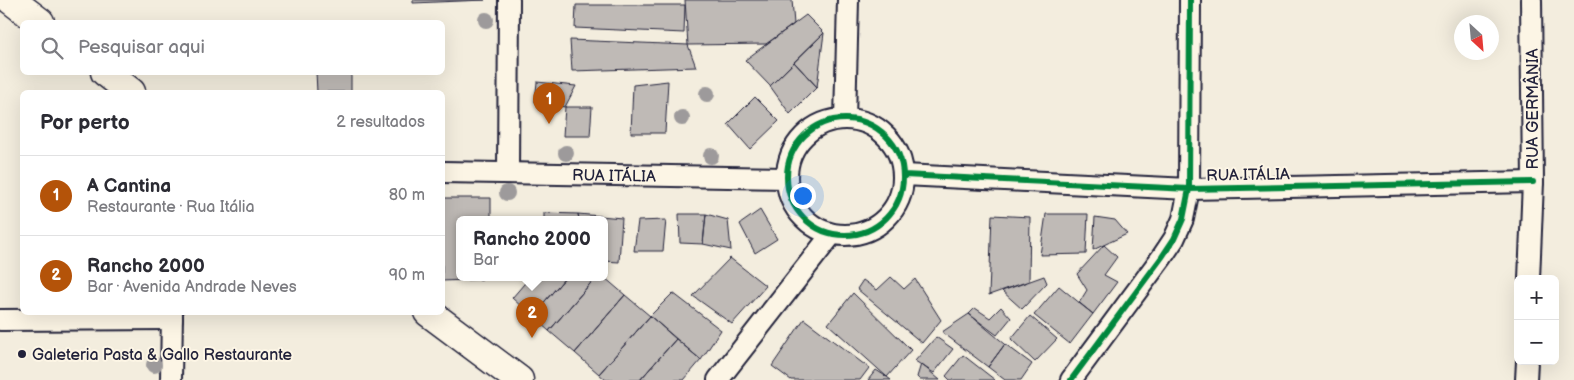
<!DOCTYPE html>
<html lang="pt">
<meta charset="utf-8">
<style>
:root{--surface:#fff;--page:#f2f2f3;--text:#2b2b33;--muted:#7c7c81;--line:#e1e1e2;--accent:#b45309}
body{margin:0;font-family:"Balsamiq Sans",sans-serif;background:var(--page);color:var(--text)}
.controls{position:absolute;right:15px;bottom:15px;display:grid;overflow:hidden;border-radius:8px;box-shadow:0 5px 20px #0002}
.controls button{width:45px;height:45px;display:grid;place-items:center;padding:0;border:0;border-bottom:1px solid var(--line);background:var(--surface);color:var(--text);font:25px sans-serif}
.compass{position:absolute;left:1454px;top:15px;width:45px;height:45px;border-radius:50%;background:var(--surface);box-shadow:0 5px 20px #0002;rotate:154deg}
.you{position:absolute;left:802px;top:195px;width:18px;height:18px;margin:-12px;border:4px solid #fff;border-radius:50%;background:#1a73e8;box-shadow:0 0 0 8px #1a73e833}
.badge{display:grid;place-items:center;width:32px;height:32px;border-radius:50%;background:var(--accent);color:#fff;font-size:16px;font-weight:700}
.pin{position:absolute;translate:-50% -41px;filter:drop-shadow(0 1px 2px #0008)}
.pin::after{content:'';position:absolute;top:26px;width:18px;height:15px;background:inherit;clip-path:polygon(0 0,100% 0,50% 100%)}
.popup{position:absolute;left:456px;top:216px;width:152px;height:65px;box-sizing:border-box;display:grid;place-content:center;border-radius:8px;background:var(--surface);filter:drop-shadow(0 1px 4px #0005);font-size:16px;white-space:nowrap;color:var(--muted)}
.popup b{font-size:19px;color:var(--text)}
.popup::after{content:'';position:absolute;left:50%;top:100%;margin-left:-10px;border:10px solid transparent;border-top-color:var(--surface)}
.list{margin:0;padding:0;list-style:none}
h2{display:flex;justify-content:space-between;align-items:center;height:65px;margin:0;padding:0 20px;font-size:21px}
h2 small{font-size:16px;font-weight:400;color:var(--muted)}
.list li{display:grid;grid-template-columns:32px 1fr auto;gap:15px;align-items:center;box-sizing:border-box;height:80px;padding:0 20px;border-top:1px solid var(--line)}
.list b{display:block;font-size:19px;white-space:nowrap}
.list p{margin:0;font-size:16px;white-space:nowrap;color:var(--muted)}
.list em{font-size:16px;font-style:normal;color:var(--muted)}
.icon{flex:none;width:28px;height:28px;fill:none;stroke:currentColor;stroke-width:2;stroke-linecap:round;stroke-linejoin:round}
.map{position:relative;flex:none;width:1574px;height:380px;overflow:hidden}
.search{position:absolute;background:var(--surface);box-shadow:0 5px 20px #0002;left:20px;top:20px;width:425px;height:55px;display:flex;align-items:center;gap:12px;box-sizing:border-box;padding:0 18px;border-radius:8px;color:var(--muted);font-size:19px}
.panel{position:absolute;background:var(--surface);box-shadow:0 5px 20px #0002;left:20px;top:90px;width:425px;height:225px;border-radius:8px}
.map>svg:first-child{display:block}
</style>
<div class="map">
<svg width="1574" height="380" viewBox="0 0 1574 380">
<rect width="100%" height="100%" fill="#f3edde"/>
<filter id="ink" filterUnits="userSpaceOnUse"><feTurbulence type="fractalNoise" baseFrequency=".02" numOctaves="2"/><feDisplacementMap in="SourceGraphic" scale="10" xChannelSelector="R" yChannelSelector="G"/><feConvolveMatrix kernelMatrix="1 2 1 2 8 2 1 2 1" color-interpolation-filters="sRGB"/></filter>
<g filter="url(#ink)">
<path fill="#bfbab6" stroke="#22223b" d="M 413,0 L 485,0 L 413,3 Z
M 685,0 L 792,0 L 794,24 L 766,44 L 688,45 Z
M 576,5 L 685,5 L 684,33 L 575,28 Z
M 806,15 L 824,33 L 770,86 L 745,60 Z
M 824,33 L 817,87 L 794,62 Z
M 570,40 L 688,45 L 696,67 L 572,71 Z
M 794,62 L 817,87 L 790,114 L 770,86 Z
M 316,72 L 351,72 L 351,92 L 317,92 Z
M 668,81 L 665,133 L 631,133 L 633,85 Z
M 537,82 L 576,86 L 565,107 L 535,102 Z
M 755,97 L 779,121 L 750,149 L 728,124 Z
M 565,107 L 592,107 L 590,136 L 563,136 Z
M 442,198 L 491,198 L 491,219 L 460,219 L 460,277 L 492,277 L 492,279 L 442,281 Z
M 760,210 L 777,239 L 755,253 L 740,224 Z
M 544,213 L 578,214 L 579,219 L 544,219 Z
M 578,214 L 622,218 L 619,262 L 604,261 L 604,219 L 579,219 Z
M 679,214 L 706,214 L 703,244 L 680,243 Z
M 706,214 L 728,220 L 731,250 L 703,244 Z
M 1046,214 L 1088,214 L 1086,254 L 1040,255 Z
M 992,215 L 1030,217 L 1029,281 L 989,295 Z
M 1095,217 L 1115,220 L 1127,234 L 1093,250 Z
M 666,220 L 663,251 L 634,251 L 638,221 Z
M 1104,245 L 1117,257 L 1104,275 L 1117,282 L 1093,314 L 1079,303 L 1087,290 L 1077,274 Z
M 730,258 L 766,286 L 732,324 L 693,296 Z
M 1044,276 L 1047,283 L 1022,309 L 1002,291 Z
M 530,277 L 566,277 L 532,316 L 512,298 Z
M 566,277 L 596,277 L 549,331 L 532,316 Z
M 596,277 L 604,277 L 625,295 L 575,353 L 549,331 Z
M 891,277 L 904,289 L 915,279 L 941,320 L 922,343 L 857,289 L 863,280 L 877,290 Z
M 1059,286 L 1093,314 L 1070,344 L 1034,315 Z
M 673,293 L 721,330 L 701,360 L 650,316 Z
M 853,293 L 911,350 L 887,377 L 828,324 Z
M 625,295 L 650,316 L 599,374 L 575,353 Z
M 1001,307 L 1011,318 L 997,335 L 969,314 L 975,308 L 990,318 Z
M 969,314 L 1005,344 L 988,367 L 942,332 Z
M 650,316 L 676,339 L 640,380 L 606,380 L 599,374 Z
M 1030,316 L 1057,339 L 1035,362 L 1011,339 Z
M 804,319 L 869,368 L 860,380 L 791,380 L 772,366 Z
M 936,337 L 953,349 L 934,373 L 915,361 Z
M 676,339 L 701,360 L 684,380 L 640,380 Z
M 1005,344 L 1032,364 L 1021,380 L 1005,380 L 988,367 Z
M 963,355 L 995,380 L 950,380 L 946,376 Z
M 921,364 L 940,380 L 920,380 L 917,377 Z
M 876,370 L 887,377 L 891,380 L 868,380 Z"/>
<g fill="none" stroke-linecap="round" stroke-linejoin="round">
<g stroke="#22223b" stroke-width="24">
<g id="minor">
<path d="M 845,119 L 848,0"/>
<circle cx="845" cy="177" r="58"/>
<path id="s1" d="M 442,172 L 787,178"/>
<path d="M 508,172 L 509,0"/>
<path d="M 904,175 L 1189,189 L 1533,182"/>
<path d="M 1529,279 L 1533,182 L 1531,0"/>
<path d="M 0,320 L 172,319"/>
<path d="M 171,380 L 172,312"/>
<path d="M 718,380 L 832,234"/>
<path d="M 1071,380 L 1162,257 L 1174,239 L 1183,219 L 1189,189 L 1190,0"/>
<path d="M 1526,380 L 1527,361"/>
</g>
</g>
<g stroke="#22223b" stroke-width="31">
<path id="primary" d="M 11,0 L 40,22
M 105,72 L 131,92
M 428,312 L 519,380"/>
</g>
<use href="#minor" stroke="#fcf5e5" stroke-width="20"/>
<use href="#primary" stroke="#fcf5e5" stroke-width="28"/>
<g stroke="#fcf5e5" stroke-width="9">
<path id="cycleway" d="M787 177a58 58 0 1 1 116 0a58 58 0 1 1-116 0Z
M 904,175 L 1189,189 L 1533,182
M 1071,380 L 1162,257 L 1174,239 L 1183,219 L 1189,189 L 1190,0"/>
</g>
<use href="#cycleway" stroke="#00873e" stroke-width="6"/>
</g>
<g fill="#9d9a9b">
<circle cx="486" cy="20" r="8"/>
<circle cx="707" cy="94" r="8"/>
<circle cx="682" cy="118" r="8"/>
<circle cx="566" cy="153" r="8"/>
<circle cx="711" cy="156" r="8"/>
<circle cx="507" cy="193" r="8"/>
<circle cx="154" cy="365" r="8"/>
</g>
</g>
<circle fill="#22223b" stroke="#fcf5e5" stroke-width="2" cx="22" cy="354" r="5"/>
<g text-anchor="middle" stroke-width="4" stroke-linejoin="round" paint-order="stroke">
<g font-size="16" fill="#22223b" stroke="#fcf5e5">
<text transform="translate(1532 109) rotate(-90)" y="6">RUA GERMÂNIA</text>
<text transform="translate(1248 174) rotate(-1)" y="6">RUA ITÁLIA</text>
<text dy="6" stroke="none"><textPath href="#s1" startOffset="172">RUA ITÁLIA</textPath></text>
</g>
<g font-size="16" fill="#22223b" stroke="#fcf5e5" text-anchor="start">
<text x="32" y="360">Galeteria Pasta &amp; Gallo Restaurante</text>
</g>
</g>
</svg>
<div class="controls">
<button>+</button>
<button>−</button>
</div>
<svg class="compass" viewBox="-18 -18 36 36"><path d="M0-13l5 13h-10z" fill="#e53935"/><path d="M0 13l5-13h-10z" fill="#7c7c81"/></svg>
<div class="you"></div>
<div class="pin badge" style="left:549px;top:124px">1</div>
<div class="pin badge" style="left:532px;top:338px">2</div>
<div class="popup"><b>Rancho 2000</b>Bar</div>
<div class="search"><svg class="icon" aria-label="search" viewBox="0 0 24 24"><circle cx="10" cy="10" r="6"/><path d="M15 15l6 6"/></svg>Pesquisar aqui</div>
<section class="panel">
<h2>Por perto<small>2 resultados</small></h2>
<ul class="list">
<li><span class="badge">1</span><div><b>A Cantina</b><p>Restaurante · Rua Itália</p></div><em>80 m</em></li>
<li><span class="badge">2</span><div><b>Rancho 2000</b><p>Bar · Avenida Andrade Neves</p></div><em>90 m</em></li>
</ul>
</section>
</div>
